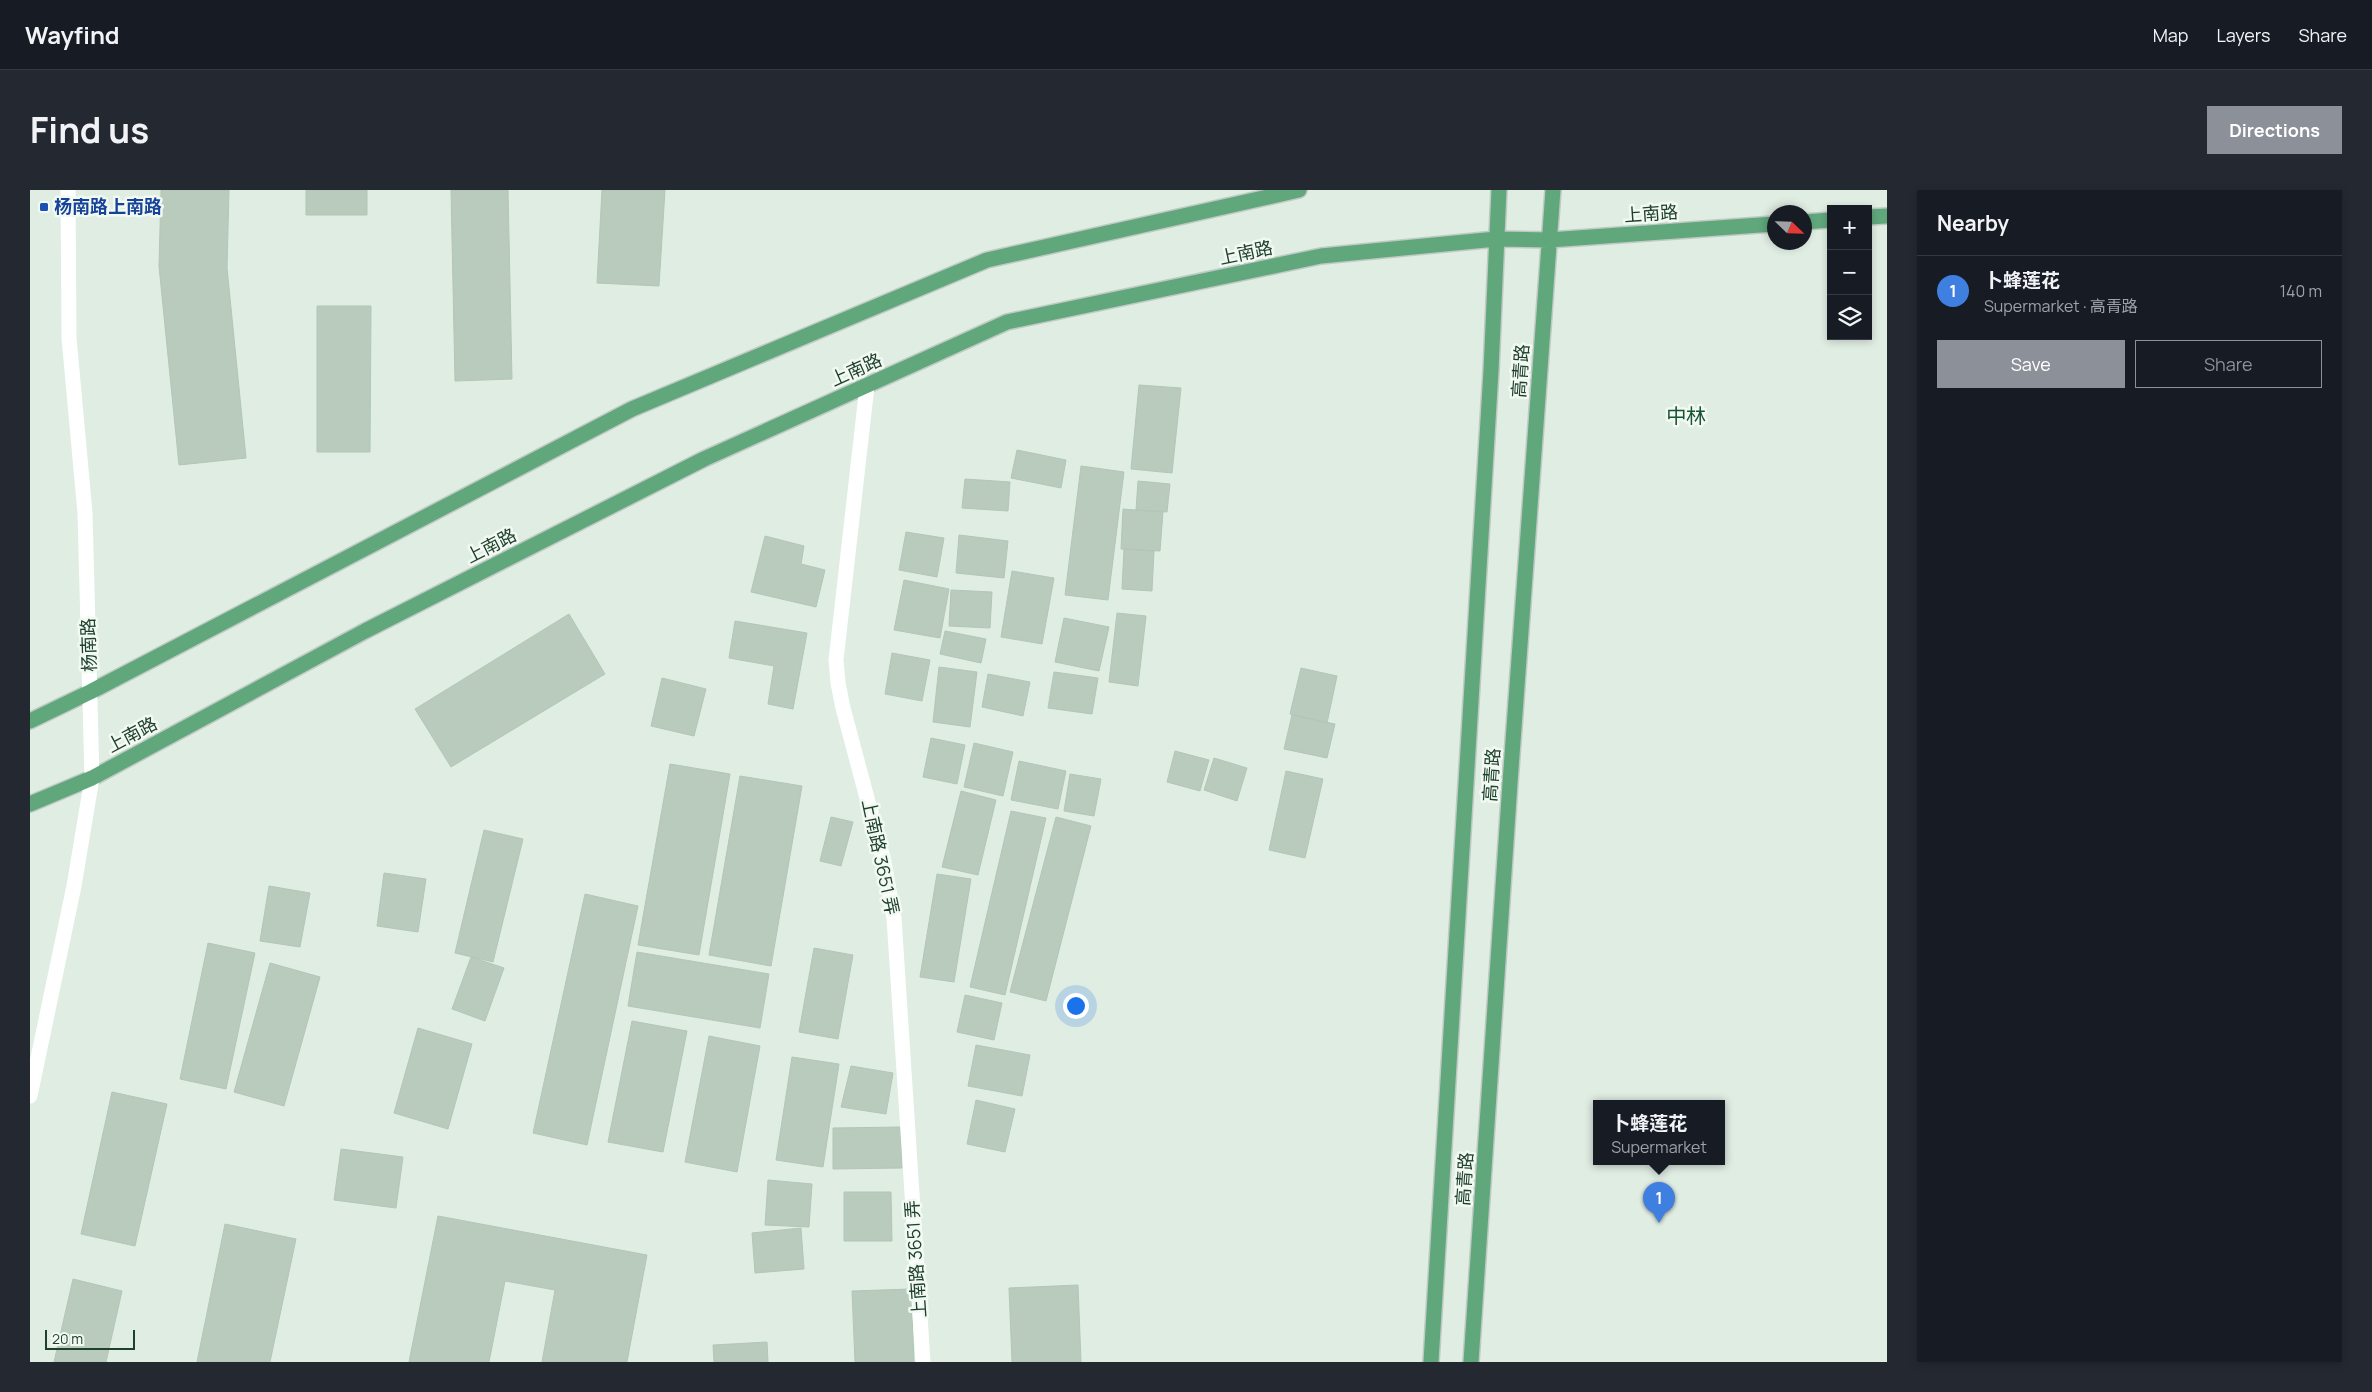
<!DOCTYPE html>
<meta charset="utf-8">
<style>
:root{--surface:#171b24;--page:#242831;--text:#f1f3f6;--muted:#9ea1a6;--line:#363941;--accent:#8c9099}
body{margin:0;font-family:Manrope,"Noto Sans SC",sans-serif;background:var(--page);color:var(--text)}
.controls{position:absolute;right:15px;top:15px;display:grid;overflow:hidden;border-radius:0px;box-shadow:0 2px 8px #0003}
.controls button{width:45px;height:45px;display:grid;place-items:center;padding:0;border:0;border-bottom:1px solid var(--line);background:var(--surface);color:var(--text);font:25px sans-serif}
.compass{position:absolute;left:1737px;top:15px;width:45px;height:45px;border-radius:50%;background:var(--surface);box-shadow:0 2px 8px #0003;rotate:113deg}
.scale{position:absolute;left:15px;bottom:12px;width:90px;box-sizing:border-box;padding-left:5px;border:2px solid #1f402b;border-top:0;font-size:14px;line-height:18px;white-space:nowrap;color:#1f402b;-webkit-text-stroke:4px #f1f9f2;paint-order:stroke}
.you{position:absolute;left:1045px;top:815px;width:18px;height:18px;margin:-12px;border:4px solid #fff;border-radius:50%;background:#1a73e8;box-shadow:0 0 0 8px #1a73e833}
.badge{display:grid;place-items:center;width:32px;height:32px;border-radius:50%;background:var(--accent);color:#fff;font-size:16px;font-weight:700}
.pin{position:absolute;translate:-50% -41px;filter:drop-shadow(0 1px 2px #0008)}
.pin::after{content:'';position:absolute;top:26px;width:18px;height:15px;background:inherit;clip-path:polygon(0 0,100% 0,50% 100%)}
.popup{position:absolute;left:1563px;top:910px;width:132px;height:65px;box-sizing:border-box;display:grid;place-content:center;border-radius:0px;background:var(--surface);filter:drop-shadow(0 1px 4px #0005);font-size:16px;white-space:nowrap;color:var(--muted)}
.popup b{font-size:19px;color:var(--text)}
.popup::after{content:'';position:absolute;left:50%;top:100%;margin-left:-10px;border:10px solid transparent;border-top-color:var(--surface)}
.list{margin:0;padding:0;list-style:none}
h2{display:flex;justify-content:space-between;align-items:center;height:65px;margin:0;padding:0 20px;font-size:21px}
h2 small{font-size:16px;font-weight:400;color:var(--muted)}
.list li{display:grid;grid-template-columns:32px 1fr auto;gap:15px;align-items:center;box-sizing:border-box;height:70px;padding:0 20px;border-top:1px solid var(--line)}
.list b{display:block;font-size:19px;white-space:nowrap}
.list p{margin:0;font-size:16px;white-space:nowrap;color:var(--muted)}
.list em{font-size:16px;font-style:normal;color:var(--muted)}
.actions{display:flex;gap:10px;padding:15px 20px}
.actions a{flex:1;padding:11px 0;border:1px solid var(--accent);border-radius:0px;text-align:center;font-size:18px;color:var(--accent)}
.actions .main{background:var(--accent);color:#fff}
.icon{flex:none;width:28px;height:28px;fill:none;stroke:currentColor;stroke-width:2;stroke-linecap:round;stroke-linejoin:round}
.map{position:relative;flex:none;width:1857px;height:1172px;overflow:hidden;border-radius:0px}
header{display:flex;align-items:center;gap:30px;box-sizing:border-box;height:70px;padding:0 25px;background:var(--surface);border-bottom:1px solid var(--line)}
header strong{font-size:24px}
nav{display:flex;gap:28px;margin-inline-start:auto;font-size:18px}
.intro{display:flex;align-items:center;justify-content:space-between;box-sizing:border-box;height:120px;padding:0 30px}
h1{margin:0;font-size:35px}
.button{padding:12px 22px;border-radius:0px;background:var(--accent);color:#fff;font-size:18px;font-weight:700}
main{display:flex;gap:30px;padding:0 30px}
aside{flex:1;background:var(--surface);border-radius:0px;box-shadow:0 2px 8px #0003}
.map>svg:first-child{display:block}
</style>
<header>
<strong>Wayfind</strong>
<nav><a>Map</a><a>Layers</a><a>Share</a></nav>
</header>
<div class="intro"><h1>Find us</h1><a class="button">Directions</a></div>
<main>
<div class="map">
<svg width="1857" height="1172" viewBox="0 0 1857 1172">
<rect width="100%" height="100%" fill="#e0ede3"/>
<path fill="#b8cbbd" stroke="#b2c7b7" d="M 131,0 L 199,0 L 197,78 L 216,268 L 149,275 L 129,76 Z
M 276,0 L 337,0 L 337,25 L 276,25 Z
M 421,0 L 478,0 L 482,189 L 425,191 Z
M 572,0 L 635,0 L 629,96 L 567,93 Z
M 287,116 L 341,116 L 340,262 L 287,262 Z
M 1109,195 L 1151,198 L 1142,283 L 1101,279 Z
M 987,260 L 1036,270 L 1031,298 L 981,288 Z
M 1051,276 L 1094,282 L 1078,410 L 1035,405 Z
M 935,289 L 980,292 L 978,321 L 932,318 Z
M 1108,291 L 1140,294 L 1137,322 L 1106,320 Z
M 1093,319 L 1133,322 L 1130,361 L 1091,359 Z
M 876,342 L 914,348 L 907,387 L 869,380 Z
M 929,345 L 978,351 L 974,388 L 926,383 Z
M 735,346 L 774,356 L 771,374 L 795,380 L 786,417 L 721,402 Z
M 1094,359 L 1124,361 L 1122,401 L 1092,399 Z
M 982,381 L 1024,388 L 1012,454 L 971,447 Z
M 874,390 L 919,399 L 910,448 L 864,440 Z
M 921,400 L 962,402 L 960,438 L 919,436 Z
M 1087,423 L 1116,426 L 1108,496 L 1079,492 Z
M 539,424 L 575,484 L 421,577 L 385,519 Z
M 1034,428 L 1079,437 L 1069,481 L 1025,472 Z
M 705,431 L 777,443 L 763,519 L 738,514 L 744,476 L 699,468 Z
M 915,441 L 956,449 L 951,473 L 910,464 Z
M 862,463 L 900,470 L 892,511 L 855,504 Z
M 909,477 L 947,482 L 940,537 L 903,532 Z
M 1271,478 L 1307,486 L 1297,533 L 1260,524 Z
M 1024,482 L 1068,488 L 1062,524 L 1018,518 Z
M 958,484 L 1000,492 L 993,526 L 952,517 Z
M 632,488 L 676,499 L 664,546 L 621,536 Z
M 1262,525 L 1305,534 L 1297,568 L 1254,559 Z
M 901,548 L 935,555 L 927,594 L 893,587 Z
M 944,553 L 983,562 L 973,606 L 934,597 Z
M 1145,561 L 1179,570 L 1170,601 L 1137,592 Z
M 1184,568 L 1217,578 L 1207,611 L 1174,600 Z
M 989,571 L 1036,581 L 1028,619 L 981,610 Z
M 640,574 L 700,584 L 669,765 L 608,755 Z
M 1256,581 L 1293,589 L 1275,668 L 1239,660 Z
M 1040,584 L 1071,589 L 1064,626 L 1034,621 Z
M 710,586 L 772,596 L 741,776 L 679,765 Z
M 931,601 L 966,610 L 948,685 L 912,677 Z
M 981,621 L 1016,628 L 975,805 L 940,797 Z
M 801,627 L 823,632 L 811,676 L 790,671 Z
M 1026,627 L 1061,636 L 1016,811 L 980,802 Z
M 454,640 L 493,649 L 463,772 L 425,763 Z
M 354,683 L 396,689 L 388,742 L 347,736 Z
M 907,684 L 941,689 L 924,792 L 890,787 Z
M 239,696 L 280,703 L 270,757 L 230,751 Z
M 555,704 L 608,716 L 557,955 L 503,943 Z
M 178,753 L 225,763 L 196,899 L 150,889 Z
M 784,758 L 823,765 L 808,849 L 769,842 Z
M 607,762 L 739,784 L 730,838 L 598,816 Z
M 441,767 L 474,778 L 455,831 L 422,819 Z
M 240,773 L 290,787 L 254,916 L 204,902 Z
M 935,805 L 972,813 L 964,850 L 927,842 Z
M 602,831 L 657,841 L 633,962 L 578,952 Z
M 388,838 L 442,854 L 418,939 L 364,923 Z
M 679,846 L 730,856 L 707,982 L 655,972 Z
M 946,855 L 1000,865 L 992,906 L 938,896 Z
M 762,867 L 809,874 L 793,977 L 746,970 Z
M 821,876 L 863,883 L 856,924 L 811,917 Z
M 82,902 L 137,914 L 105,1056 L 51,1044 Z
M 946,910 L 985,919 L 975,962 L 937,954 Z
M 871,937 L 872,978 L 803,979 L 803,938 Z
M 311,959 L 373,967 L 366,1018 L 304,1010 Z
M 738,990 L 782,994 L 779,1037 L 735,1035 Z
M 814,1002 L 861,1002 L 862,1051 L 814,1051 Z
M 408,1026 L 617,1065 L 597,1172 L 512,1172 L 525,1100 L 475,1091 L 459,1172 L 379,1172 Z
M 195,1034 L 266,1049 L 240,1172 L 167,1172 Z
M 771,1038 L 774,1079 L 725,1083 L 722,1043 Z
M 43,1089 L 92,1101 L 76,1172 L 24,1172 Z
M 1048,1095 L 1051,1172 L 982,1172 L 979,1098 Z
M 881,1099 L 884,1172 L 825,1172 L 822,1101 Z
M 737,1152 L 738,1172 L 684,1172 L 683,1155 Z"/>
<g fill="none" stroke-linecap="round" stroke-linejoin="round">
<g stroke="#c0cac4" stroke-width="18">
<path id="major" d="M 1838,27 L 1857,26
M 1774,32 L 1801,30
M 0,531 L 60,502 L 602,219 L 957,70 L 1269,0
M 0,614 L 62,588 L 335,441 L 674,269 L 977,132 L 1291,66 L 1466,49 L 1519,50 L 1744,34
M 1401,1172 L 1461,181 L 1469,0
M 1441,1172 L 1480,593 L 1523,0"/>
</g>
<path stroke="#fff" stroke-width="15" d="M 837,196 L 806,470 L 808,493 L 813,518 L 854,672 L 864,728 L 893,1172
M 0,906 L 44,696 L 62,588 L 55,323 L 39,148 L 38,0"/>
<use href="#major" stroke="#60a87c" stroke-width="15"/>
</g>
<rect fill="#1a4fb4" stroke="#f1f9f2" stroke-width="2" x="9" y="12" width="10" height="10" rx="2.5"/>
<g text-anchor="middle" stroke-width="5" stroke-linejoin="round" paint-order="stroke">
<g font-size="18" font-weight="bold" fill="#164399" stroke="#f1f9f2" text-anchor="start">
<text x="24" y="23">杨南路上南路</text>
</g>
<g font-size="18" fill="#1f402b" stroke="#f1f9f2">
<text transform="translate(1621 24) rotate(-4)" y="6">上南路</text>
<text transform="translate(1216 63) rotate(-12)" y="6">上南路</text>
<text transform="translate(826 180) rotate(-24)" y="6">上南路</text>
<text transform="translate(1491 181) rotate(-86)" y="6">高青路</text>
<text transform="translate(461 356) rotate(-27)" y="6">上南路</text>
<text transform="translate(59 455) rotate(-92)" y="6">杨南路</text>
<text transform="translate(102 545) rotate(-28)" y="6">上南路</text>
<text transform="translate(1462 585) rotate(-86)" y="6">高青路</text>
<text transform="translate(850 667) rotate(78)" y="6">上南路 3651 弄</text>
<text transform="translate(1435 989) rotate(-86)" y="6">高青路</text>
<text transform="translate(886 1069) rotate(-94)" y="6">上南路 3651 弄</text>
</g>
<g font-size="20" fill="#185431" stroke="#f1f9f2">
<text x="1656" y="233">中林</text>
</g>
</g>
</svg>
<div class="controls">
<button>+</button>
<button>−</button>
<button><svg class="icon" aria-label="layers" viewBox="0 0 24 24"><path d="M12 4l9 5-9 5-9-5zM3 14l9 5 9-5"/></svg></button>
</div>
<svg class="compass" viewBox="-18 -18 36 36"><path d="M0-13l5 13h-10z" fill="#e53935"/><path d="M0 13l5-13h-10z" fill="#9ea1a6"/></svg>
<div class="scale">20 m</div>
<div class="you"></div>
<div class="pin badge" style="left:1629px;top:1033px;background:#3f7fe0">1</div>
<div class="popup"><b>卜蜂莲花</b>Supermarket</div>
</div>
<aside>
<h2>Nearby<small></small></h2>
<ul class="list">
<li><span class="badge" style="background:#3f7fe0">1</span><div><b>卜蜂莲花</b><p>Supermarket · 高青路</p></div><em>140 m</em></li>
</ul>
<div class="actions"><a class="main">Save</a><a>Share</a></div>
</aside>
</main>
